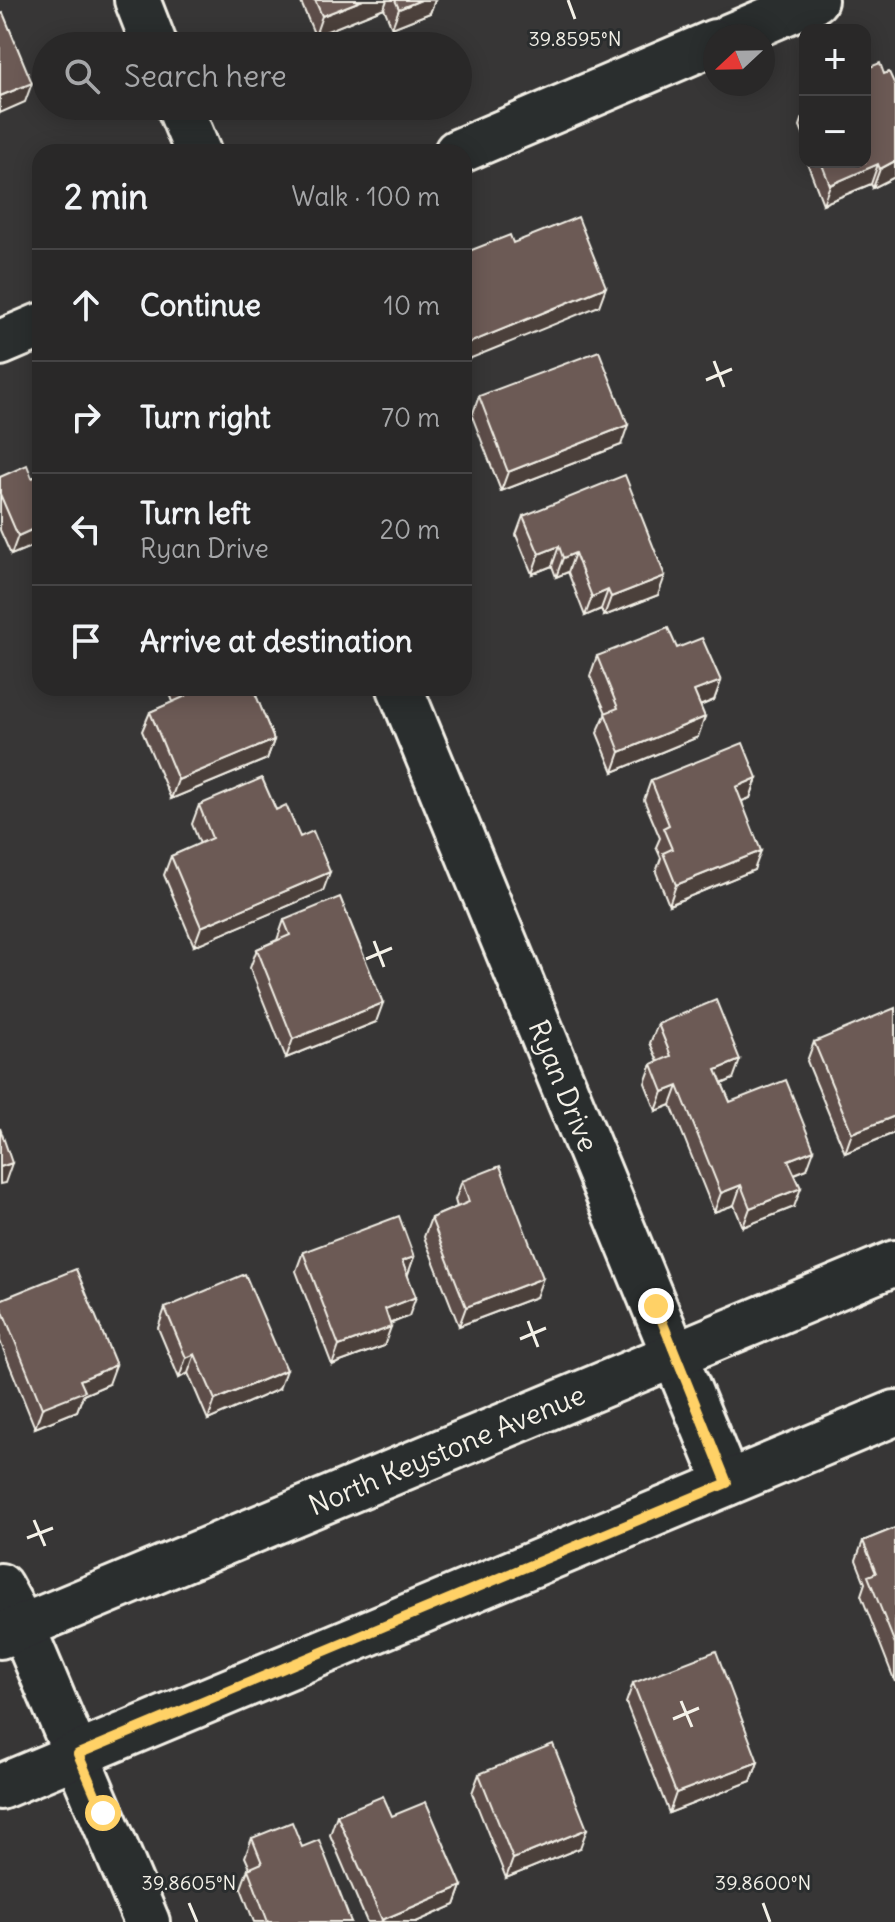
<!DOCTYPE html>
<meta charset="utf-8">
<style>
:root{--surface:#292828;--page:#313030;--text:#f1f3f6;--muted:#a5a6a8;--line:#454445}
body{margin:0;font-family:Delius,sans-serif;background:var(--page);color:var(--text)}
.controls{position:absolute;right:24px;top:24px;display:grid;overflow:hidden;border-radius:16px;box-shadow:0 4px 20px #0003}
.controls button{width:72px;height:72px;display:grid;place-items:center;padding:0;border:0;border-bottom:2px solid var(--line);background:var(--surface);color:var(--text);font:40px sans-serif}
.compass{position:absolute;left:703px;top:24px;width:72px;height:72px;border-radius:50%;background:var(--surface);box-shadow:0 4px 20px #0003;rotate:248deg}
.stop{position:absolute;width:24px;height:24px;margin:-18px;border:6px solid #ffd166;border-radius:50%;background:#fff}
.stop.end{background:#ffd166;border-color:#fff;box-shadow:0 2px 8px #0008}
.list{margin:0;padding:0;list-style:none}
h2{display:flex;justify-content:space-between;align-items:center;height:104px;margin:0;padding:0 32px;font-size:34px}
h2 small{font-size:26px;font-weight:400;color:var(--muted)}
.list li{display:grid;grid-template-columns:52px 1fr auto;gap:24px;align-items:center;box-sizing:border-box;height:112px;padding:0 32px;border-top:2px solid var(--line)}
.list b{display:block;font-size:30px;white-space:nowrap}
.list p{margin:0;font-size:26px;white-space:nowrap;color:var(--muted)}
.list em{font-size:26px;font-style:normal;color:var(--muted)}
.icon{flex:none;width:44px;height:44px;fill:none;stroke:currentColor;stroke-width:2;stroke-linecap:round;stroke-linejoin:round}
.map{position:relative;flex:none;width:895px;height:1922px;overflow:hidden}
.search{position:absolute;background:var(--surface);box-shadow:0 4px 20px #0003;left:32px;top:32px;width:440px;height:88px;display:flex;align-items:center;gap:20px;box-sizing:border-box;padding:0 28px;border-radius:44px;color:var(--muted);font-size:30px}
.panel{position:absolute;background:var(--surface);box-shadow:0 4px 20px #0003;left:32px;top:144px;width:440px;height:552px;border-radius:24px}
.map>svg:first-child{display:block}
</style>
<div class="map">
<svg width="895" height="1922" viewBox="0 0 895 1922">
<rect width="100%" height="100%" fill="#373636"/>
<filter id="ink" filterUnits="userSpaceOnUse"><feTurbulence type="fractalNoise" baseFrequency=".0125" numOctaves="2"/><feDisplacementMap in="SourceGraphic" scale="16" xChannelSelector="R" yChannelSelector="G"/><feConvolveMatrix kernelMatrix="1 2 1 2 8 2 1 2 1" color-interpolation-filters="sRGB"/></filter>
<g filter="url(#ink)">
<g fill="none" stroke-linecap="round" stroke-linejoin="round">
<g stroke="#f4f1e8" stroke-width="50">
<g id="street">
<path d="M 137,0 L 155,46"/>
<path d="M 730,36 L 815,0"/>
<path d="M 179,106 L 198,152"/>
<path d="M 457,152 L 715,42"/>
<path d="M 0,343 L 40,326"/>
<path id="s1" d="M 400,688 L 727,1483"/>
<path d="M 0,1586 L 22,1626 L 147,1922"/>
</g>
</g>
<g stroke="#f4f1e8" stroke-width="50">
<g id="primary">
<path id="s2" d="M 0,1636 L 895,1263"/>
<path d="M 0,1787 L 895,1413"/>
</g>
</g>
<use href="#street" stroke="#2a2d2e" stroke-width="44"/>
<use href="#primary" stroke="#2a2d2e" stroke-width="44"/>
</g>
<path fill="#5d4d48" stroke="#f4f1e8" stroke-width="2" d="M 300,0 L 435,0 L 430,13 L 392,28 L 384,8 L 315,36 Z
M 865,69 L 884,74 L 895,85 L 895,177 L 873,188 L 871,184 L 823,204 L 808,165 L 809,162 L 865,162 Z
M 805,111 L 805,138 L 800,126 Z
M 479,396 L 621,445 L 501,491 L 472,416 Z
M 40,475 L 40,543 L 11,555 L 0,530 L 0,477 L 32,478 Z
M 523,516 L 658,595 L 604,616 L 601,609 L 585,616 L 568,572 L 556,577 L 552,566 L 532,574 L 516,535 Z
M 677,648 L 721,681 L 714,700 L 700,706 L 698,737 L 613,772 L 597,733 L 606,713 L 590,676 L 597,656 Z
M 170,688 L 253,688 L 274,740 L 267,759 L 171,799 L 142,731 L 150,712 L 173,702 L 169,691 Z
M 757,778 L 750,798 L 742,801 L 754,870 L 669,905 L 656,872 L 661,858 L 656,847 L 660,838 L 644,800 L 651,780 Z
M 199,805 L 276,810 L 300,837 L 323,891 L 194,946 L 164,875 L 171,856 L 200,844 L 192,824 Z
M 284,920 L 376,1022 L 286,1058 L 250,968 L 257,949 L 277,940 Z
M 658,1024 L 733,1079 L 722,1084 L 730,1102 L 807,1169 L 795,1174 L 794,1207 L 743,1227 L 734,1205 L 714,1212 L 671,1105 L 656,1111 L 645,1083 L 652,1064 L 658,1061 L 650,1043 Z
M 814,1042 L 894,1133 L 845,1153 L 807,1061 Z
M 462,1181 L 536,1297 L 459,1326 L 424,1237 L 431,1218 L 457,1207 L 455,1200 Z
M 303,1252 L 414,1257 L 407,1274 L 409,1316 L 390,1324 L 384,1346 L 332,1365 L 296,1271 Z
M 0,1300 L 109,1384 L 83,1395 L 77,1411 L 35,1428 L 0,1341 Z
M 165,1308 L 279,1389 L 208,1420 L 188,1373 L 179,1378 L 158,1328 Z
M 895,1528 L 895,1682 L 861,1595 L 865,1583 L 856,1560 L 863,1541 Z
M 633,1683 L 758,1762 L 751,1781 L 669,1813 L 626,1703 Z
M 479,1774 L 580,1848 L 506,1878 L 472,1793 Z
M 337,1815 L 392,1816 L 462,1886 L 455,1905 L 416,1922 L 367,1922 L 330,1835 Z
M 252,1838 L 302,1847 L 351,1922 L 254,1922 L 241,1888 L 248,1869 L 250,1868 L 245,1857 Z"/>
<path fill="#4c3f3b" stroke="#f4f1e8" stroke-width="2" d="M 363,0 L 387,0 L 384,8 L 315,36 L 322,16 Z
M 421,0 L 435,0 L 430,13 L 392,28 L 399,9 Z
M 32,83 L 25,102 L 0,113 L 0,96 Z
M 895,161 L 895,177 L 873,188 L 880,169 Z
M 878,164 L 871,184 L 823,204 L 830,185 Z
M 606,287 L 599,306 L 464,361 L 464,345 Z
M 628,425 L 621,445 L 501,491 L 508,472 Z
M 40,526 L 40,543 L 11,555 L 18,536 Z
M 559,546 L 552,566 L 532,574 L 539,554 Z
M 575,553 L 568,572 L 556,577 L 563,558 Z
M 665,576 L 658,595 L 604,616 L 611,597 Z
M 608,590 L 601,609 L 585,616 L 592,597 Z
M 721,681 L 714,700 L 687,711 L 694,691 Z
M 705,717 L 698,737 L 613,772 L 620,752 Z
M 274,740 L 267,759 L 171,799 L 178,780 Z
M 757,778 L 750,798 L 729,806 L 736,787 Z
M 761,851 L 754,870 L 669,905 L 676,885 Z
M 330,872 L 323,891 L 194,946 L 201,927 Z
M 383,1003 L 376,1022 L 286,1058 L 293,1039 Z
M 740,1060 L 733,1079 L 709,1089 L 716,1070 Z
M 678,1086 L 671,1105 L 656,1111 L 663,1092 Z
M 895,1116 L 894,1133 L 845,1153 L 852,1133 Z
M 814,1150 L 807,1169 L 781,1179 L 788,1160 Z
M 12,1163 L 5,1183 L 0,1184 L 0,1167 Z
M 741,1185 L 734,1205 L 714,1212 L 721,1193 Z
M 801,1188 L 794,1207 L 743,1227 L 750,1208 Z
M 414,1257 L 407,1277 L 402,1261 Z
M 543,1278 L 536,1297 L 459,1326 L 466,1307 Z
M 416,1297 L 409,1316 L 378,1328 L 385,1309 Z
M 391,1327 L 384,1346 L 332,1365 L 339,1346 Z
M 195,1354 L 188,1373 L 179,1378 L 186,1358 Z
M 116,1365 L 109,1384 L 83,1395 L 77,1411 L 35,1428 L 42,1408 L 80,1380 Z
M 286,1370 L 279,1389 L 208,1420 L 215,1400 Z
M 758,1762 L 751,1781 L 669,1813 L 676,1793 Z
M 587,1829 L 580,1848 L 506,1878 L 513,1859 Z
M 462,1886 L 455,1905 L 416,1922 L 381,1922 L 382,1920 Z"/>
<path fill="#6c5a54" stroke="#f4f1e8" stroke-width="2" d="M 315,0 L 363,0 L 322,16 Z
M 395,0 L 421,0 L 399,9 Z
M 3,13 L 32,83 L 0,96 L 0,14 Z
M 880,63 L 884,74 L 889,72 L 895,85 L 895,161 L 880,169 L 878,164 L 830,185 L 821,162 L 865,162 L 865,82 L 867,82 L 865,78 L 865,69 Z
M 578,217 L 606,287 L 464,345 L 464,253 L 510,235 L 513,243 Z
M 599,351 L 628,425 L 508,472 L 479,396 Z
M 27,465 L 32,478 L 40,475 L 40,526 L 18,536 L 0,494 L 0,477 Z
M 625,475 L 665,576 L 611,597 L 608,590 L 592,597 L 575,553 L 563,558 L 559,546 L 539,554 L 523,516 Z
M 668,628 L 677,648 L 702,638 L 721,681 L 694,691 L 705,717 L 620,752 L 605,713 L 618,708 L 597,656 Z
M 182,688 L 253,688 L 274,740 L 178,780 L 150,712 L 186,696 Z
M 743,743 L 757,778 L 736,787 L 761,851 L 676,885 L 663,853 L 672,849 L 663,828 L 669,825 L 651,780 Z
M 262,778 L 276,810 L 286,805 L 300,837 L 313,831 L 330,872 L 201,927 L 171,856 L 212,838 L 199,805 Z
M 340,897 L 383,1003 L 293,1039 L 257,949 L 290,935 L 284,920 Z
M 716,1000 L 740,1060 L 716,1070 L 730,1102 L 786,1080 L 814,1150 L 788,1160 L 801,1188 L 750,1208 L 741,1185 L 721,1193 L 678,1086 L 663,1092 L 652,1064 L 671,1056 L 658,1024 Z
M 895,1008 L 895,1116 L 852,1133 L 814,1042 Z
M 0,1128 L 12,1163 L 0,1167 Z
M 500,1166 L 543,1278 L 466,1307 L 431,1218 L 469,1202 L 462,1181 Z
M 399,1216 L 414,1257 L 402,1261 L 416,1297 L 385,1309 L 391,1327 L 339,1346 L 303,1252 Z
M 76,1269 L 116,1365 L 80,1380 L 85,1391 L 42,1408 L 0,1304 L 0,1300 Z
M 245,1274 L 286,1370 L 215,1400 L 195,1354 L 186,1358 L 165,1308 Z
M 895,1528 L 895,1644 L 868,1576 L 876,1573 L 863,1541 Z
M 716,1651 L 758,1762 L 676,1793 L 633,1683 Z
M 553,1744 L 587,1829 L 513,1859 L 479,1774 Z
M 383,1796 L 392,1816 L 426,1802 L 462,1886 L 382,1920 L 337,1815 Z
M 292,1822 L 302,1847 L 319,1840 L 351,1922 L 268,1922 L 248,1869 L 262,1863 L 252,1838 Z"/>
</g>
<g fill="none" stroke-linecap="round" stroke-linejoin="round" filter="url(#ink)">
<path stroke="#ffd166" stroke-width="10" d="M 103,1813 L 78,1754 L 727,1483 L 656,1306"/>
</g>
<path fill="none" stroke="#f4f1e8" stroke-width="3" d="M 568,0 L 575,19M 714,361 L 724,387M 706,380 L 732,369M 374,941 L 384,967M 366,959 L 392,948M 528,1321 L 538,1347M 520,1339 L 546,1328M 34,1520 L 45,1546M 27,1538 L 53,1528M 681,1701 L 692,1727M 673,1719 L 699,1708M 189,1903 L 197,1922M 763,1903 L 770,1922"/>
<g text-anchor="middle" stroke-width="6" stroke-linejoin="round" paint-order="stroke">
<g font-size="28" fill="#f4f1e8" stroke="#2a2d2e">
<text dy="10" stroke="none"><textPath href="#s1" startOffset="430">Ryan Drive</textPath></text>
<text dy="10" stroke="none"><textPath href="#s2" startOffset="484">North Keystone Avenue</textPath></text>
</g>
</g>
<g font-size="20" text-anchor="middle" fill="#f4f1e8" stroke="#2a2d2e" stroke-width="6" stroke-linejoin="round" paint-order="stroke">
<text x="575" y="46">39.8595°N</text>
<text x="189" y="1890">39.8605°N</text>
<text x="763" y="1890">39.8600°N</text>
</g>
</svg>
<div class="controls">
<button>+</button>
<button>−</button>
</div>
<svg class="compass" viewBox="-18 -18 36 36"><path d="M0-13l5 13h-10z" fill="#e53935"/><path d="M0 13l5-13h-10z" fill="#a5a6a8"/></svg>
<div class="stop" style="left:103px;top:1813px"></div>
<div class="stop end" style="left:656px;top:1306px"></div>
<div class="search"><svg class="icon" aria-label="search" viewBox="0 0 24 24"><circle cx="10" cy="10" r="6"/><path d="M15 15l6 6"/></svg>Search here</div>
<section class="panel">
<h2>2 min<small>Walk · 100 m</small></h2>
<ul class="list">
<li><svg class="icon" aria-label="ahead" viewBox="0 0 24 24"><path d="M12 20V5M6 11l6-6 6 6"/></svg><div><b>Continue</b></div><em>10 m</em></li>
<li><svg class="icon" aria-label="right" viewBox="0 0 24 24"><path d="M7 20v-9h11M14 6l5 5-5 5"/></svg><div><b>Turn right</b></div><em>70 m</em></li>
<li><svg class="icon" aria-label="left" viewBox="0 0 24 24"><path d="M17 20v-9H6M10 6l-5 5 5 5"/></svg><div><b>Turn left</b><p>Ryan Drive</p></div><em>20 m</em></li>
<li><svg class="icon" aria-label="arrive" viewBox="0 0 24 24"><path d="M6 21V4h12l-3 4 3 4H6"/></svg><div><b>Arrive at destination</b></div></li>
</ul>
</section>
</div>
